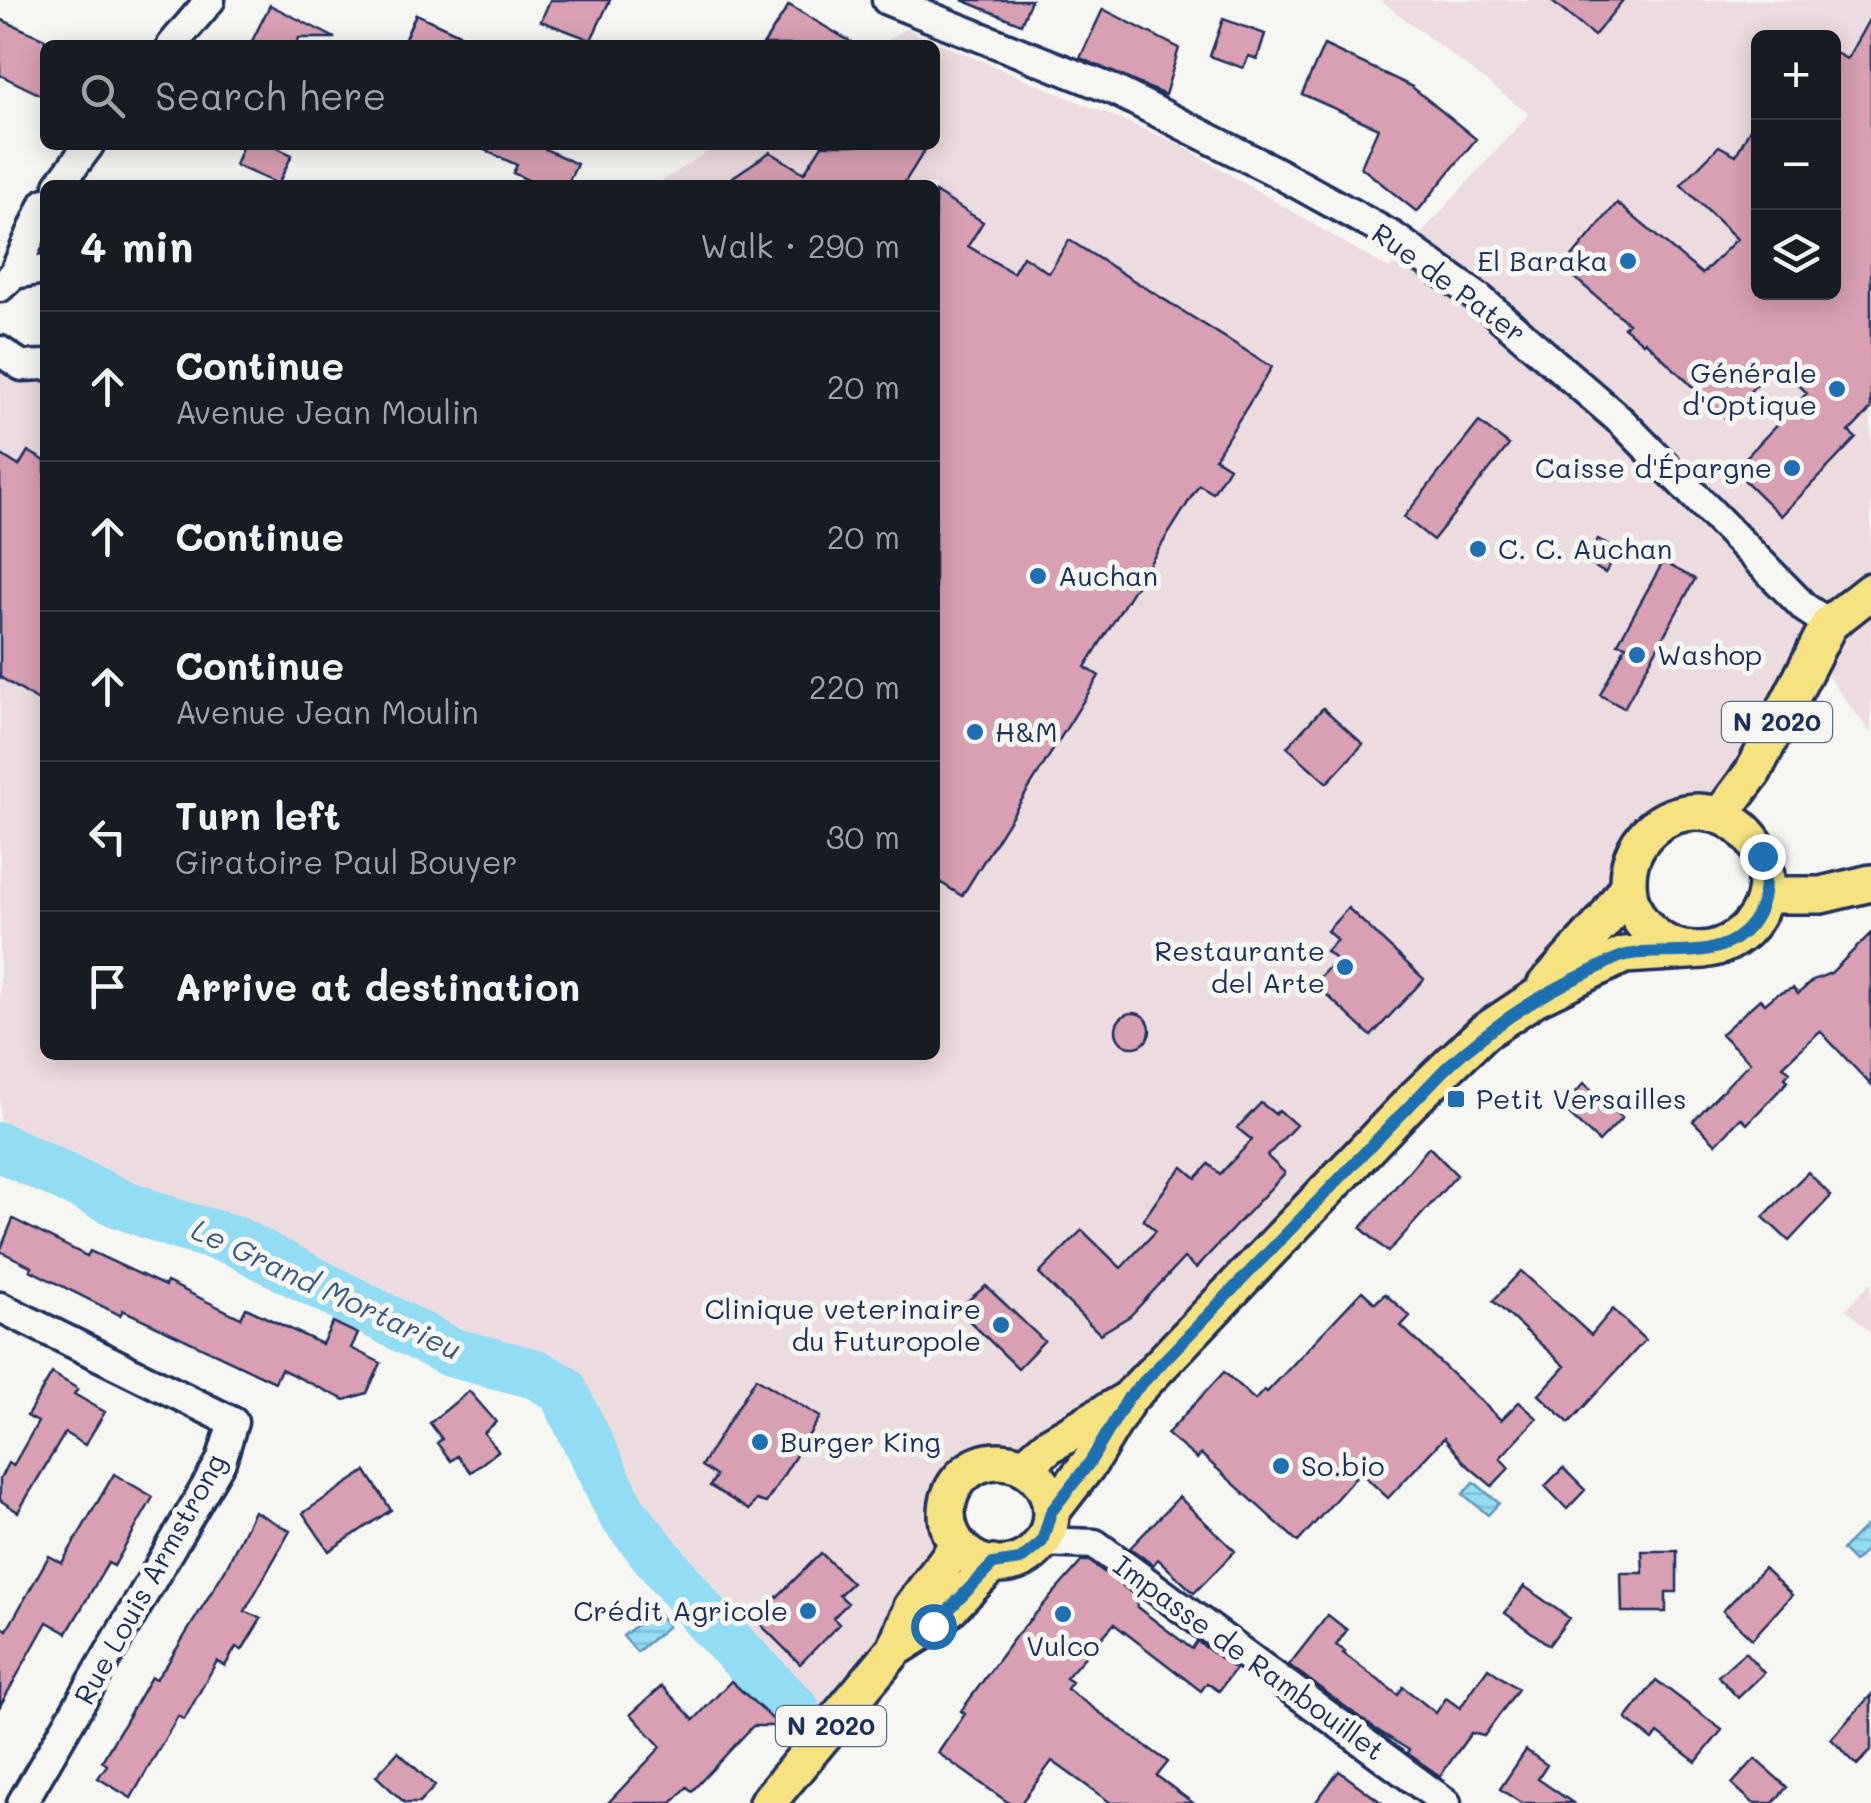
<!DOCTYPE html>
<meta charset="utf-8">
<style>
:root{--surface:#171b24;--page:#242831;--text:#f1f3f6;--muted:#9ea1a6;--line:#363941}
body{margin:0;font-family:Mali,sans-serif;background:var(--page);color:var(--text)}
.controls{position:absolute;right:30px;top:30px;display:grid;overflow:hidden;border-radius:15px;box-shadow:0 5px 25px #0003}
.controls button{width:90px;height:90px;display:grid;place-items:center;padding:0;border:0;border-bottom:2px solid var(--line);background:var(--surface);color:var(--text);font:50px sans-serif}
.stop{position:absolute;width:30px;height:30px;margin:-22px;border:8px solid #1f6fb2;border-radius:50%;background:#fff}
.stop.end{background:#1f6fb2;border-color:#fff;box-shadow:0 2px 10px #0008}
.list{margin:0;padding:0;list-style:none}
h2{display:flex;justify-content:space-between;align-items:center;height:130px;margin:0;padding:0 40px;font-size:42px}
h2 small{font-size:32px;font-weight:400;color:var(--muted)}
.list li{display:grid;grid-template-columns:65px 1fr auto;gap:30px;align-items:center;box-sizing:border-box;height:150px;padding:0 40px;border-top:2px solid var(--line)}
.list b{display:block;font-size:38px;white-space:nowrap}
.list p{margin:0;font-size:32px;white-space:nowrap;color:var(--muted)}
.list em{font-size:32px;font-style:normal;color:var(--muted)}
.icon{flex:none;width:55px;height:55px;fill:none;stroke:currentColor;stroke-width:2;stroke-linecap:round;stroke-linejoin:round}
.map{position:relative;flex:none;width:1871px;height:1803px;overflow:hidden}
.search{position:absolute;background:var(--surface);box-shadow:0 5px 25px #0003;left:40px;top:40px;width:900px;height:110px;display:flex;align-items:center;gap:25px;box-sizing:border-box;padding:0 35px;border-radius:15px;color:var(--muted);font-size:38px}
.panel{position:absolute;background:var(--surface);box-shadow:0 5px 25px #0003;left:40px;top:180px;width:900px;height:880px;border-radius:15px}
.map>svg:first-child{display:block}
</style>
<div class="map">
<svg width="1871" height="1803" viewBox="0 0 1871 1803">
<defs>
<pattern id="water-rules" width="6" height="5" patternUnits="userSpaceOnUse" patternTransform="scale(2.5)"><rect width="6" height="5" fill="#92dcf4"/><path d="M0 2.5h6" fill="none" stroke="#7dbdd4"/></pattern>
</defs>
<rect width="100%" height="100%" fill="#f6f6f2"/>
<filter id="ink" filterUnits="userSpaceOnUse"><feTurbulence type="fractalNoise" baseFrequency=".01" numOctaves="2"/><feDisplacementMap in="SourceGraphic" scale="20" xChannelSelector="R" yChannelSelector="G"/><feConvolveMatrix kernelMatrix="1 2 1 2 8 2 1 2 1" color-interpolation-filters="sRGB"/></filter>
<g filter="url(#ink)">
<path fill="#eddcdf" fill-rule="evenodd" d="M 1380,0 L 1871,0 L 1871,733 L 1812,656 L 1705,813 L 1668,818 L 1652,828 L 1632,856 L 1627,887 L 1128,1399 L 1011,1462 L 987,1463 L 964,1475 L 949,1498 L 947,1515 L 951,1533 L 822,1737 L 706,1618 L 622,1513 L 562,1389 L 536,1374 L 450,1352 L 233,1240 L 181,1226 L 100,1193 L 0,1147 L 0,373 L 22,366 L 45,365 L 45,1055 L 935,1055 L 935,185 L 655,185 L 719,145 L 935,145 L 935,45 L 879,45 L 906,29 L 1177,143 L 1389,269 L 1529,114 ZM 1758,38 L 1834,38 L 1834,292 L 1758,292 Z
M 1871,1282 L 1871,1333 L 1846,1309 Z"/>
<path fill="url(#water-rules)" stroke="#6297b8" stroke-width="2.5" d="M 1474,1482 L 1499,1503 L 1488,1515 L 1463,1494 Z
M 1866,1526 L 1871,1531 L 1871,1545 L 1854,1562 L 1842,1550 Z
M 655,1610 L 668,1626 L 637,1652 L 623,1636 Z"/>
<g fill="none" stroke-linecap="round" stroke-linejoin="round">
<path stroke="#92dcf4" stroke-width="50" d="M 0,1147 L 117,1202 L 181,1226 L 233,1240 L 450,1352 L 536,1374 L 562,1389 L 622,1513 L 706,1618 L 795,1710"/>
</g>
<path fill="#d8a0b2" stroke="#1b2f5e" stroke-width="2.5" d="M 550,0 L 610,0 L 591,40 L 541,21 Z
M 962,0 L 1031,0 L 1021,24 Z
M 1550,0 L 1623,0 L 1594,36 Z
M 270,5 L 335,38 L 299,38 L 296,45 L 250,45 Z
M 789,5 L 856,45 L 763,45 Z
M 1103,9 L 1179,48 L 1165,95 L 1080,58 Z
M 416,14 L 483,45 L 402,45 Z
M 1871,16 L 1871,409 L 1849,432 L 1856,438 L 1781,516 L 1734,470 L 1807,393 L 1777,363 L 1725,418 L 1645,341 L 1643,343 L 1624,327 L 1628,323 L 1563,268 L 1617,203 L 1702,274 L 1737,239 L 1681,185 L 1719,146 L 1736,155 L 1758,114 L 1758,292 L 1834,292 L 1834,52 L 1847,59 Z
M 0,19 L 45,39 L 45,97 L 0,75 Z
M 1223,19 L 1265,34 L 1257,59 L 1249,56 L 1243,68 L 1210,56 Z
M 1324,45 L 1411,86 L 1476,139 L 1417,212 L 1361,167 L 1378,128 L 1302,94 Z
M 243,145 L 271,145 L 292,155 L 278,184 L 235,165 Z
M 474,145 L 537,145 L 577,164 L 567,185 L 538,185 L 513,173 L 517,165 Z
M 822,145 L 928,145 L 903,185 L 721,185 L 770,152 L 804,173 Z
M 935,192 L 983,222 L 968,246 L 1013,273 L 1023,256 L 1049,273 L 1069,240 L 1272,367 L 1215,458 L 1229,467 L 1213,493 L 1199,485 L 1085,667 L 1099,676 L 962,896 L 935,879 Z
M 1479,422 L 1509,445 L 1433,540 L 1404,517 Z
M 28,451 L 45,461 L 45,705 L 0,677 L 0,454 L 19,466 Z
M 1598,539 L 1619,551 L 1605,573 L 1585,561 Z
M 1663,562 L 1695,579 L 1624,708 L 1600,695 L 1626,645 L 1618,643 Z
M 1323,708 L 1363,744 L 1327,783 L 1287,747 Z
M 1348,908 L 1424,979 L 1371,1036 L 1314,983 L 1336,960 L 1326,951 L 1337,940 L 1327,931 Z
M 1871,933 L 1871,1085 L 1820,1031 L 1783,1066 L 1790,1072 L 1785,1078 L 1788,1081 L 1747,1124 L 1741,1118 L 1716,1144 L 1693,1121 L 1750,1062 L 1721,1034 L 1760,999 L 1765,1004 L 1777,994 L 1793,988 L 1798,994 L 1813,980 L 1831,973 Z
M1116 1030a17 17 0 1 1 34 0a17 17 0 1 1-34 0Z
M 1584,1083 L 1622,1118 L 1599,1142 L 1562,1108 Z
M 1261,1103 L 1275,1114 L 1279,1110 L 1296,1125 L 1267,1156 L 1285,1173 L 1196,1268 L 1184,1258 L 1130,1316 L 1100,1334 L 1039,1274 L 1082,1230 L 1121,1268 L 1156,1231 L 1143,1220 L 1171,1180 L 1183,1167 L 1196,1178 L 1209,1164 L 1220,1174 L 1252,1140 L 1237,1128 Z
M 1429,1147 L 1457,1175 L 1388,1252 L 1361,1228 Z
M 1808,1172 L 1831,1196 L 1789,1241 L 1763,1217 Z
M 13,1219 L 87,1256 L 90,1251 L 165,1286 L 167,1282 L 241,1318 L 246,1308 L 322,1344 L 333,1322 L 358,1334 L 351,1348 L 381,1363 L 367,1393 L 345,1400 L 281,1369 L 275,1382 L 123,1310 L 120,1315 L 30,1270 L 32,1267 L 0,1251 Z
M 1521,1271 L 1591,1335 L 1613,1309 L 1645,1340 L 1569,1423 L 1539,1395 L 1565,1366 L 1493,1301 Z
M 986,1286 L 1044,1341 L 1018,1368 L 957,1309 Z
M 1362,1291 L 1375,1303 L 1385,1294 L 1410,1316 L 1401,1326 L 1501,1420 L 1519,1402 L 1537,1418 L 1500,1458 L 1509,1468 L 1492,1486 L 1466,1464 L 1444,1438 L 1388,1498 L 1360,1472 L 1298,1542 L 1201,1454 L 1197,1459 L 1167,1434 L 1224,1372 L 1255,1400 L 1264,1390 L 1267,1392 Z
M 52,1373 L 78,1389 L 74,1394 L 105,1412 L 85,1445 L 65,1433 L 18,1512 L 0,1500 L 0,1479 L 8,1463 L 13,1466 L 38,1422 L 27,1416 Z
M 756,1378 L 820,1417 L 766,1503 L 756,1500 L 749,1510 L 710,1486 L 716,1476 L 701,1466 Z
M 469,1391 L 496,1422 L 484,1433 L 498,1451 L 471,1472 L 457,1456 L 451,1461 L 437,1443 L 442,1439 L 430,1423 Z
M 1563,1468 L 1585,1490 L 1567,1509 L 1545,1486 Z
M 366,1471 L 391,1510 L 329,1551 L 303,1513 Z
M 114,1474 L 153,1497 L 114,1566 L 108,1563 L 67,1633 L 47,1622 L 0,1706 L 0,1626 L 7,1630 L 49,1556 L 62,1563 Z
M 1179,1497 L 1235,1551 L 1194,1593 L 1158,1559 L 1153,1565 L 1130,1548 Z
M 254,1511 L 290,1531 L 245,1611 L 261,1619 L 242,1650 L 236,1647 L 225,1666 L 217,1661 L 184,1720 L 178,1716 L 131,1798 L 98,1778 L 107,1765 L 102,1761 L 151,1677 L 156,1679 L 168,1663 L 225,1570 Z
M 1642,1551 L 1677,1551 L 1677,1592 L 1666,1592 L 1666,1612 L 1622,1612 L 1621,1573 L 1643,1573 Z
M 821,1553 L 852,1583 L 839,1595 L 848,1603 L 833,1618 L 839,1624 L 800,1664 L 755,1619 Z
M 1082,1561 L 1089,1561 L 1136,1596 L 1137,1607 L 1192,1649 L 1197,1641 L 1235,1669 L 1219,1691 L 1207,1683 L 1201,1691 L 1114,1624 L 1066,1678 L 1072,1682 L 1067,1689 L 1168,1762 L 1157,1776 L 1193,1803 L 1111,1803 L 1052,1761 L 1021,1803 L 1009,1803 L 938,1753 L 965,1714 L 961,1711 L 1015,1637 Z
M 1764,1568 L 1792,1595 L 1752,1639 L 1723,1611 Z
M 1524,1586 L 1569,1618 L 1549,1645 L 1505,1613 Z
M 1328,1615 L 1347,1630 L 1336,1645 L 1345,1651 L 1343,1653 L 1398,1695 L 1403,1687 L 1436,1713 L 1446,1698 L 1460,1708 L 1488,1668 L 1518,1689 L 1484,1736 L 1471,1733 L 1440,1776 L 1407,1753 L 1409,1750 L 1374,1728 L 1289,1665 Z
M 1745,1652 L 1764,1673 L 1738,1698 L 1718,1676 Z
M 1656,1680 L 1722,1730 L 1696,1762 L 1658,1733 L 1653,1740 L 1626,1719 Z
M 731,1681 L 780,1726 L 753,1726 L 692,1791 L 687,1787 L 672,1803 L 608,1803 L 661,1747 L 631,1714 L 662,1686 L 694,1720 Z
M 1871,1695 L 1871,1751 L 1857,1765 L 1831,1739 Z
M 1526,1750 L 1547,1765 L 1538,1779 L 1573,1803 L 1521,1803 L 1500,1789 Z
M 398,1752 L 435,1786 L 419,1803 L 405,1803 L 376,1776 Z
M 1755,1759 L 1787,1787 L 1773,1803 L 1753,1803 L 1732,1784 Z
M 1339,1771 L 1351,1780 L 1382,1803 L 1315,1803 Z"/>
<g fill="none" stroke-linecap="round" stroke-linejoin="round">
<g stroke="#1b2f5e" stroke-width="35">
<path id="minor" d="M 887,0 L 1114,90 L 1276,172 L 1392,236 L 1480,299 L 1622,422 L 1805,608 L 1829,624
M 172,45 L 210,0
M 59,185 L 89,145
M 14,274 L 45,269
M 0,287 L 14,274 L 45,203
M 0,351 L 22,366 L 45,365
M 0,1307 L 233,1422 L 221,1461 L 22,1803
M 1042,1542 L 1095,1544 L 1446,1803"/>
</g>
<g stroke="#1b2f5e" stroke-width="42">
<path id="major" d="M1628 881a69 69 0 1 1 138 0a69 69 0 1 1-138 0Z
M 1720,816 L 1753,772 L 1829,624 L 1871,591
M 1765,895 L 1821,895 L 1871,883
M 1545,986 L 1605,920 L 1627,887
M947 1513a52 52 0 1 1 104 0a52 52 0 1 1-104 0Z
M 1024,1467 L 1048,1446 L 1123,1402
M 1051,1512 L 1090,1462 L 1128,1399 L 1412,1101 L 1484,1032 L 1535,998 L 1624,955 L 1704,950
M 895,1649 L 912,1607 L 958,1545
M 767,1803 L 895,1649 L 933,1625 L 993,1564"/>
</g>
<use href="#minor" stroke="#f6f6f2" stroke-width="28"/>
<use href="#major" stroke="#f7e281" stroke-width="35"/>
</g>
</g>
<g fill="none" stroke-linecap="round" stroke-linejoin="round" filter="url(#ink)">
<path stroke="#1f6fb2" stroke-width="12" d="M 933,1626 L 993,1564 L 1020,1560 L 1042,1542 L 1051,1512 L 1090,1462 L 1128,1398 L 1446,1068 C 1490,1027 1536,996 1591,971 C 1602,966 1614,958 1626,955 C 1664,947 1711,962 1743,933 C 1766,912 1768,884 1762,856"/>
</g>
<g fill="#1f6fb2" stroke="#f6f6f2" stroke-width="4">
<circle cx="1628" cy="261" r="10"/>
<circle cx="1837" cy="389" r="10"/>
<circle cx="1792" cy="468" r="10"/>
<circle cx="1478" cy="549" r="10"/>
<circle cx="1038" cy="576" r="10"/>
<circle cx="1637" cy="655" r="10"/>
<circle cx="975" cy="732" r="10"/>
<circle cx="1345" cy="967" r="10"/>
<rect x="1446" y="1089" width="20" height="20" rx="5"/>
<circle cx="1001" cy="1325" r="10"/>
<circle cx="760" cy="1442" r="10"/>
<circle cx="1281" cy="1466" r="10"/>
<circle cx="808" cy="1611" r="10"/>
<circle cx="1063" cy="1614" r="10"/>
</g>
<g text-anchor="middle" stroke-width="10" stroke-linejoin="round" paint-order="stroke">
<g fill="#f6f6f2" stroke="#5d6b8a" stroke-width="2.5">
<rect x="1722" y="702" width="110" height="40" rx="8"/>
<rect x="776" y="1706" width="110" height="40" rx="8"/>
</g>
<g font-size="25" font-weight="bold" fill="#1b2f5e">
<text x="1777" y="731">N 2020</text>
<text x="831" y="1735">N 2020</text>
</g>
<g font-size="28" fill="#1b2f5e" stroke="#f6f6f2" text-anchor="start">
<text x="1608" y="271" text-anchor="end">El Baraka</text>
<text x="1817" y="383" text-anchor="end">Générale<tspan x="1817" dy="32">d'Optique</tspan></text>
<text x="1772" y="478" text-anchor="end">Caisse d'Épargne</text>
<text x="1498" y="559">C. C. Auchan</text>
<text x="1058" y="586">Auchan</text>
<text x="1657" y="665">Washop</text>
<text x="995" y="742">H&amp;M</text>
<text x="1325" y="961" text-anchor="end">Restaurante<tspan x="1325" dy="32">del Arte</tspan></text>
<text x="1476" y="1109">Petit Versailles</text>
<text x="981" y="1319" text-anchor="end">Clinique veterinaire<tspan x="981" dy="32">du Futuropole</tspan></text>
<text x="780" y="1452">Burger King</text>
<text x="1301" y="1476">So.bio</text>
<text x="788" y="1621" text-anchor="end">Crédit Agricole</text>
<text x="1063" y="1656" text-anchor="middle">Vulco</text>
</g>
<g font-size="28" fill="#1b2f5e" stroke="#f6f6f2">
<text transform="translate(1449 283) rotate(36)" y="10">Rue de Pater</text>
<text transform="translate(150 1579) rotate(-61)" y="10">Rue Louis Armstrong</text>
<text transform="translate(1249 1658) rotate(36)" y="10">Impasse de Rambouillet</text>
</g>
<g font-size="30" font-style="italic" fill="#395a84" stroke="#f6f6f2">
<text transform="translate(326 1290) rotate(25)" y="10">Le Grand Mortarieu</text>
</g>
</g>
</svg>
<div class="controls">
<button>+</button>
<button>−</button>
<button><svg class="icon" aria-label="layers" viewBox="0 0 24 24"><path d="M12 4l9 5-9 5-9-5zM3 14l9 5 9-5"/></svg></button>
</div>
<div class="stop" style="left:933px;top:1626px"></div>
<div class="stop end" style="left:1762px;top:856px"></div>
<div class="search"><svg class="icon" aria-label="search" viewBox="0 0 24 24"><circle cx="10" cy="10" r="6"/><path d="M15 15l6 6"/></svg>Search here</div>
<section class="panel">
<h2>4 min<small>Walk · 290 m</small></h2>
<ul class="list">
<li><svg class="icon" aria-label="ahead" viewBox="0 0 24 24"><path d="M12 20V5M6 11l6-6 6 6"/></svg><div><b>Continue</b><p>Avenue Jean Moulin</p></div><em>20 m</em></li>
<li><svg class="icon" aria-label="ahead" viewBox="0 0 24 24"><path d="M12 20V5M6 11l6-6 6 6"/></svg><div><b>Continue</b></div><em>20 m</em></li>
<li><svg class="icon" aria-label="ahead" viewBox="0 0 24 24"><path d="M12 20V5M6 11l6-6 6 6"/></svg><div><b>Continue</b><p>Avenue Jean Moulin</p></div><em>220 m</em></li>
<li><svg class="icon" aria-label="left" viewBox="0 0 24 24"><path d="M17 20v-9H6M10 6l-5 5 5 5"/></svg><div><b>Turn left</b><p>Giratoire Paul Bouyer</p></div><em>30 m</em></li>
<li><svg class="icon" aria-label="arrive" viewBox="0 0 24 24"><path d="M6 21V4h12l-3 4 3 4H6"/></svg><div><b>Arrive at destination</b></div></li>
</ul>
</section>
</div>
